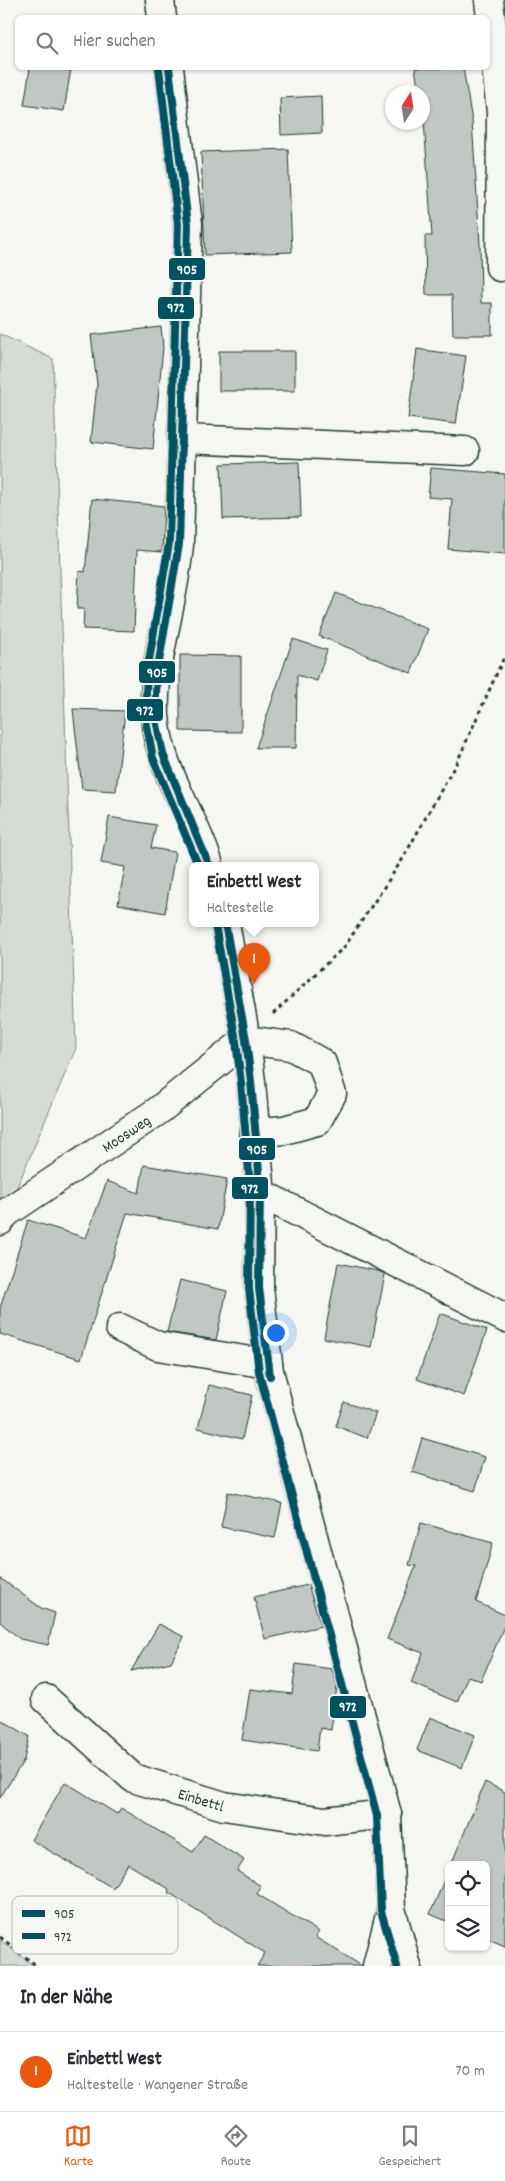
<!DOCTYPE html>
<html lang="de">
<meta charset="utf-8">
<style>
:root{--surface:#fff;--page:#f7f7f7;--text:#2b2b33;--muted:#7c7c81;--line:#e1e1e2;--accent:#ea580c}
body{margin:0;font-family:Dekko,sans-serif;background:var(--page);color:var(--text)}
.controls{position:absolute;right:15px;bottom:15px;display:grid;overflow:hidden;border-radius:8px;box-shadow:0 1px 4px #0004}
.controls button{width:45px;height:45px;display:grid;place-items:center;padding:0;border:0;border-bottom:1px solid var(--line);background:var(--surface);color:var(--text);font:25px sans-serif}
.compass{position:absolute;left:385px;top:85px;width:45px;height:45px;border-radius:50%;background:var(--surface);box-shadow:0 1px 4px #0004;rotate:12deg}
.you{position:absolute;left:275px;top:1332px;width:18px;height:18px;margin:-12px;border:4px solid #fff;border-radius:50%;background:#1a73e8;box-shadow:0 0 0 8px #1a73e833}
.badge{display:grid;place-items:center;width:32px;height:32px;border-radius:50%;background:var(--accent);color:#fff;font-size:16px;font-weight:700}
.pin{position:absolute;translate:-50% -41px;filter:drop-shadow(0 1px 2px #0008)}
.pin::after{content:'';position:absolute;top:26px;width:18px;height:15px;background:inherit;clip-path:polygon(0 0,100% 0,50% 100%)}
.popup{position:absolute;left:189px;top:862px;width:130px;height:65px;box-sizing:border-box;display:grid;place-content:center;border-radius:8px;background:var(--surface);filter:drop-shadow(0 1px 4px #0005);font-size:16px;white-space:nowrap;color:var(--muted)}
.popup b{font-size:19px;color:var(--text)}
.popup::after{content:'';position:absolute;left:50%;top:100%;margin-left:-10px;border:10px solid transparent;border-top-color:var(--surface)}
.list{margin:0;padding:0;list-style:none}
h2{display:flex;justify-content:space-between;align-items:center;height:65px;margin:0;padding:0 20px;font-size:21px}
h2 small{font-size:16px;font-weight:400;color:var(--muted)}
.list li{display:grid;grid-template-columns:32px 1fr auto;gap:15px;align-items:center;box-sizing:border-box;height:80px;padding:0 20px;border-top:1px solid var(--line)}
.list b{display:block;font-size:19px;white-space:nowrap}
.list p{margin:0;font-size:16px;white-space:nowrap;color:var(--muted)}
.list em{font-size:16px;font-style:normal;color:var(--muted)}
.icon{flex:none;width:28px;height:28px;fill:none;stroke:currentColor;stroke-width:2;stroke-linecap:round;stroke-linejoin:round}
.map{position:relative;flex:none;width:505px;height:1966px;overflow:hidden}
.search{position:absolute;background:var(--surface);box-shadow:0 1px 4px #0004;left:15px;right:15px;top:15px;height:55px;display:flex;align-items:center;gap:12px;box-sizing:border-box;padding:0 18px;border-radius:8px;color:var(--muted);font-size:19px}
.sheet{height:145px;background:var(--surface)}
nav{display:flex;justify-content:space-around;align-items:center;box-sizing:border-box;height:70px;border-top:1px solid var(--line);background:var(--surface);font-size:14px;color:var(--muted)}
nav a{display:grid;justify-items:center;gap:2px}
nav .on{color:var(--accent)}
.map>svg:first-child{display:block}
</style>
<div class="map">
<svg width="505" height="1966" viewBox="0 0 505 1966">
<rect width="100%" height="100%" fill="#f6f6f2"/>
<filter id="ink" filterUnits="userSpaceOnUse"><feTurbulence type="fractalNoise" baseFrequency=".02" numOctaves="2"/><feDisplacementMap in="SourceGraphic" scale="10" xChannelSelector="R" yChannelSelector="G"/><feConvolveMatrix kernelMatrix="1 2 1 2 8 2 1 2 1" color-interpolation-filters="sRGB"/></filter>
<g filter="url(#ink)">
<path fill="#d6dbd6" stroke="#7a8c85" d="M 0,334 L 53,359 L 76,1048 L 6,1213 L 0,1221 Z
M 0,1940 L 34,1966 L 0,1966 Z"/>
<path fill="#c1c8c3" stroke="#1f3d34" d="M 30,68 L 71,68 L 64,111 L 24,105 Z
M 415,68 L 463,68 L 472,121 L 480,244 L 481,303 L 492,303 L 492,335 L 453,335 L 452,295 L 426,295 L 425,236 L 432,236 L 422,92 L 419,92 Z
M 321,96 L 322,133 L 281,135 L 280,98 Z
M 288,149 L 292,252 L 205,255 L 201,152 Z
M 161,327 L 163,348 L 153,449 L 91,442 L 97,384 L 91,335 Z
M 417,349 L 466,356 L 456,424 L 408,418 Z
M 219,351 L 295,351 L 295,391 L 219,391 Z
M 299,462 L 301,517 L 223,519 L 221,464 Z
M 431,468 L 505,474 L 505,554 L 448,549 L 452,499 L 428,497 Z
M 92,499 L 164,506 L 162,552 L 137,550 L 134,631 L 83,629 L 84,609 L 77,609 L 79,571 L 85,572 Z
M 336,593 L 428,629 L 411,673 L 319,636 Z
M 293,639 L 327,650 L 317,681 L 297,675 L 296,748 L 256,748 Z
M 180,655 L 241,656 L 241,732 L 180,731 Z
M 73,709 L 125,711 L 116,791 L 82,789 Z
M 109,817 L 156,825 L 151,848 L 175,852 L 165,913 L 118,904 L 125,867 L 101,863 Z
M 144,1165 L 227,1179 L 218,1229 L 127,1213 L 81,1359 L 0,1334 L 0,1308 L 28,1220 L 86,1238 L 107,1181 L 139,1193 Z
M 338,1263 L 378,1271 L 385,1274 L 371,1347 L 324,1338 Z
M 180,1280 L 227,1291 L 216,1340 L 167,1332 Z
M 440,1313 L 487,1330 L 464,1396 L 417,1379 Z
M 209,1385 L 252,1395 L 242,1439 L 198,1428 Z
M 344,1402 L 376,1413 L 367,1438 L 336,1426 Z
M 422,1438 L 485,1457 L 475,1491 L 412,1472 Z
M 228,1492 L 282,1503 L 275,1538 L 221,1527 Z
M 421,1523 L 493,1543 L 476,1602 L 505,1615 L 505,1624 L 481,1681 L 468,1676 L 457,1702 L 411,1683 L 423,1653 L 387,1639 L 416,1566 L 409,1565 Z
M 0,1578 L 41,1608 L 55,1613 L 48,1645 L 20,1639 L 0,1622 Z
M 308,1585 L 321,1626 L 265,1639 L 254,1597 Z
M 159,1624 L 184,1637 L 171,1662 L 131,1671 Z
M 296,1664 L 332,1669 L 337,1686 L 331,1730 L 320,1728 L 317,1751 L 242,1740 L 250,1689 L 292,1694 Z
M 430,1717 L 475,1735 L 462,1768 L 417,1750 Z
M 0,1719 L 29,1736 L 24,1760 L 0,1798 Z
M 65,1782 L 117,1814 L 121,1808 L 193,1852 L 204,1835 L 244,1860 L 237,1871 L 261,1886 L 257,1894 L 319,1932 L 315,1937 L 362,1966 L 257,1966 L 265,1953 L 168,1892 L 169,1889 L 128,1864 L 113,1888 L 31,1840 Z
M 485,1782 L 505,1792 L 505,1946 L 486,1938 L 486,1865 L 451,1865 Z
M 449,1869 L 449,1922 L 430,1914 Z"/>
<g fill="none" stroke-linecap="round" stroke-linejoin="round">
<g stroke="#1f3d34" stroke-width="31">
<g id="minor">
<path d="M 160,0 L 162,18"/>
<path d="M 489,0 L 501,112 L 500,267"/>
<path d="M 169,68 L 188,224 L 179,544 C 175,600 152,661 155,715 C 158,769 194,815 209,865"/>
<path d="M 183,439 L 465,451"/>
<path d="M 225,923 L 246,1040 L 251,1082 L 260,1184 L 259,1288 L 269,1371 L 387,1814 L 391,1909 L 407,1966"/>
<path d="M 246,1040 L 291,1046 L 322,1063 L 332,1094 L 317,1121 L 284,1130 L 254,1133"/>
<path d="M 260,1193 L 505,1318"/>
<path id="s1" d="M 0,1221 L 6,1213 L 158,1111 L 246,1040"/>
<path d="M 120,1328 L 158,1346 L 268,1364"/>
<path id="s2" d="M 46,1699 L 133,1778 L 224,1806 L 325,1821 L 387,1814"/>
<path d="M 377,1966 L 391,1911"/>
</g>
</g>
<path stroke="#1f3d34" stroke-width="3" stroke-dasharray="4 4" stroke-linecap="butt" d="M 273,1014 L 345,946 L 402,860 L 458,760 L 505,655
M 0,1937 L 37,1966"/>
<use href="#minor" stroke="#f6f6f2" stroke-width="28"/>
<g stroke="#f6f6f2" stroke-width="11">
<path id="bus-1" d="M 169,68 L 188,224 L 179,544 L 157,673 L 155,715 L 163,754 L 209,865
M 225,923 L 246,1040 L 251,1082 L 260,1184 L 259,1288 L 270,1376"/>
</g>
<g stroke="#f6f6f2" stroke-width="11">
<path id="bus-2" d="M 159,69 L 178,224 L 169,543 L 147,672 L 145,715 L 153,758 L 198,865
M 215,925 L 236,1041 L 241,1083 L 250,1184 L 249,1289 L 259,1372 L 377,1816 L 381,1911 L 397,1966"/>
</g>
<use href="#bus-1" stroke="#005262" stroke-width="8"/>
<use href="#bus-2" stroke="#005262" stroke-width="8"/>
</g>
</g>
<g text-anchor="middle" stroke-width="5" stroke-linejoin="round" paint-order="stroke">
<g font-size="16" fill="#1f3d34" stroke="#f6f6f2">
<text dy="6" stroke="none"><textPath href="#s1" startOffset="154">Moosweg</textPath></text>
<text dy="6" stroke="none"><textPath href="#s2" startOffset="189">Einbettl</textPath></text>
</g>
</g>
<rect x="12" y="1896" width="166" height="58" rx="8" fill="#f6f6f2" stroke="#b6beb9" stroke-width="1"/>
<rect x="22" y="1910" width="23" height="7" fill="#005262"/>
<rect x="22" y="1933" width="23" height="6" fill="#005262"/>
<g font-size="14" fill="#1f3d34">
<text x="54" y="1918">905</text>
<text x="54" y="1941">972</text>
</g>
<g stroke="#f6f6f2" stroke-width="2">
<rect x="168" y="257" width="38" height="24" rx="5" fill="#005262"/>
<rect x="157" y="296" width="38" height="24" rx="5" fill="#005262"/>
<rect x="138" y="660" width="38" height="24" rx="5" fill="#005262"/>
<rect x="126" y="698" width="38" height="24" rx="5" fill="#005262"/>
<rect x="238" y="1137" width="38" height="24" rx="5" fill="#005262"/>
<rect x="231" y="1176" width="38" height="24" rx="5" fill="#005262"/>
<rect x="329" y="1695" width="38" height="24" rx="5" fill="#005262"/>
</g>
<g font-size="14" text-anchor="middle" font-weight="bold" fill="#fff">
<text x="187" y="274">905</text>
<text x="176" y="312">972</text>
<text x="157" y="677">905</text>
<text x="145" y="715">972</text>
<text x="257" y="1154">905</text>
<text x="250" y="1193">972</text>
<text x="348" y="1711">972</text>
</g>
</svg>
<div class="controls">
<button><svg class="icon" aria-label="locate" viewBox="0 0 24 24"><circle cx="12" cy="12" r="6"/><path d="M12 2v4M12 18v4M2 12h4M18 12h4"/></svg></button>
<button><svg class="icon" aria-label="layers" viewBox="0 0 24 24"><path d="M12 4l9 5-9 5-9-5zM3 14l9 5 9-5"/></svg></button>
</div>
<svg class="compass" viewBox="-18 -18 36 36"><path d="M0-13l5 13h-10z" fill="#e53935"/><path d="M0 13l5-13h-10z" fill="#7c7c81"/></svg>
<div class="you"></div>
<div class="pin badge" style="left:254px;top:984px">1</div>
<div class="popup"><b>Einbettl West</b>Haltestelle</div>
<div class="search"><svg class="icon" aria-label="search" viewBox="0 0 24 24"><circle cx="10" cy="10" r="6"/><path d="M15 15l6 6"/></svg>Hier suchen</div>
</div>
<section class="sheet">
<h2>In der Nähe<small></small></h2>
<ul class="list">
<li><span class="badge">1</span><div><b>Einbettl West</b><p>Haltestelle · Wangener Straße</p></div><em>70 m</em></li>
</ul>
</section>
<nav>
<a class="on"><svg class="icon" aria-label="map" viewBox="0 0 24 24"><path d="M3 6l6-2 6 2 6-2v14l-6 2-6-2-6 2zM9 4v14M15 6v14"/></svg>Karte</a>
<a><svg class="icon" aria-label="directions" viewBox="0 0 24 24"><path d="M12 3l9 9-9 9-9-9zM9 14v-3h6M13 9l2 2-2 2"/></svg>Route</a>
<a><svg class="icon" aria-label="saved" viewBox="0 0 24 24"><path d="M7 4h10v16l-5-4-5 4z"/></svg>Gespeichert</a>
</nav>
